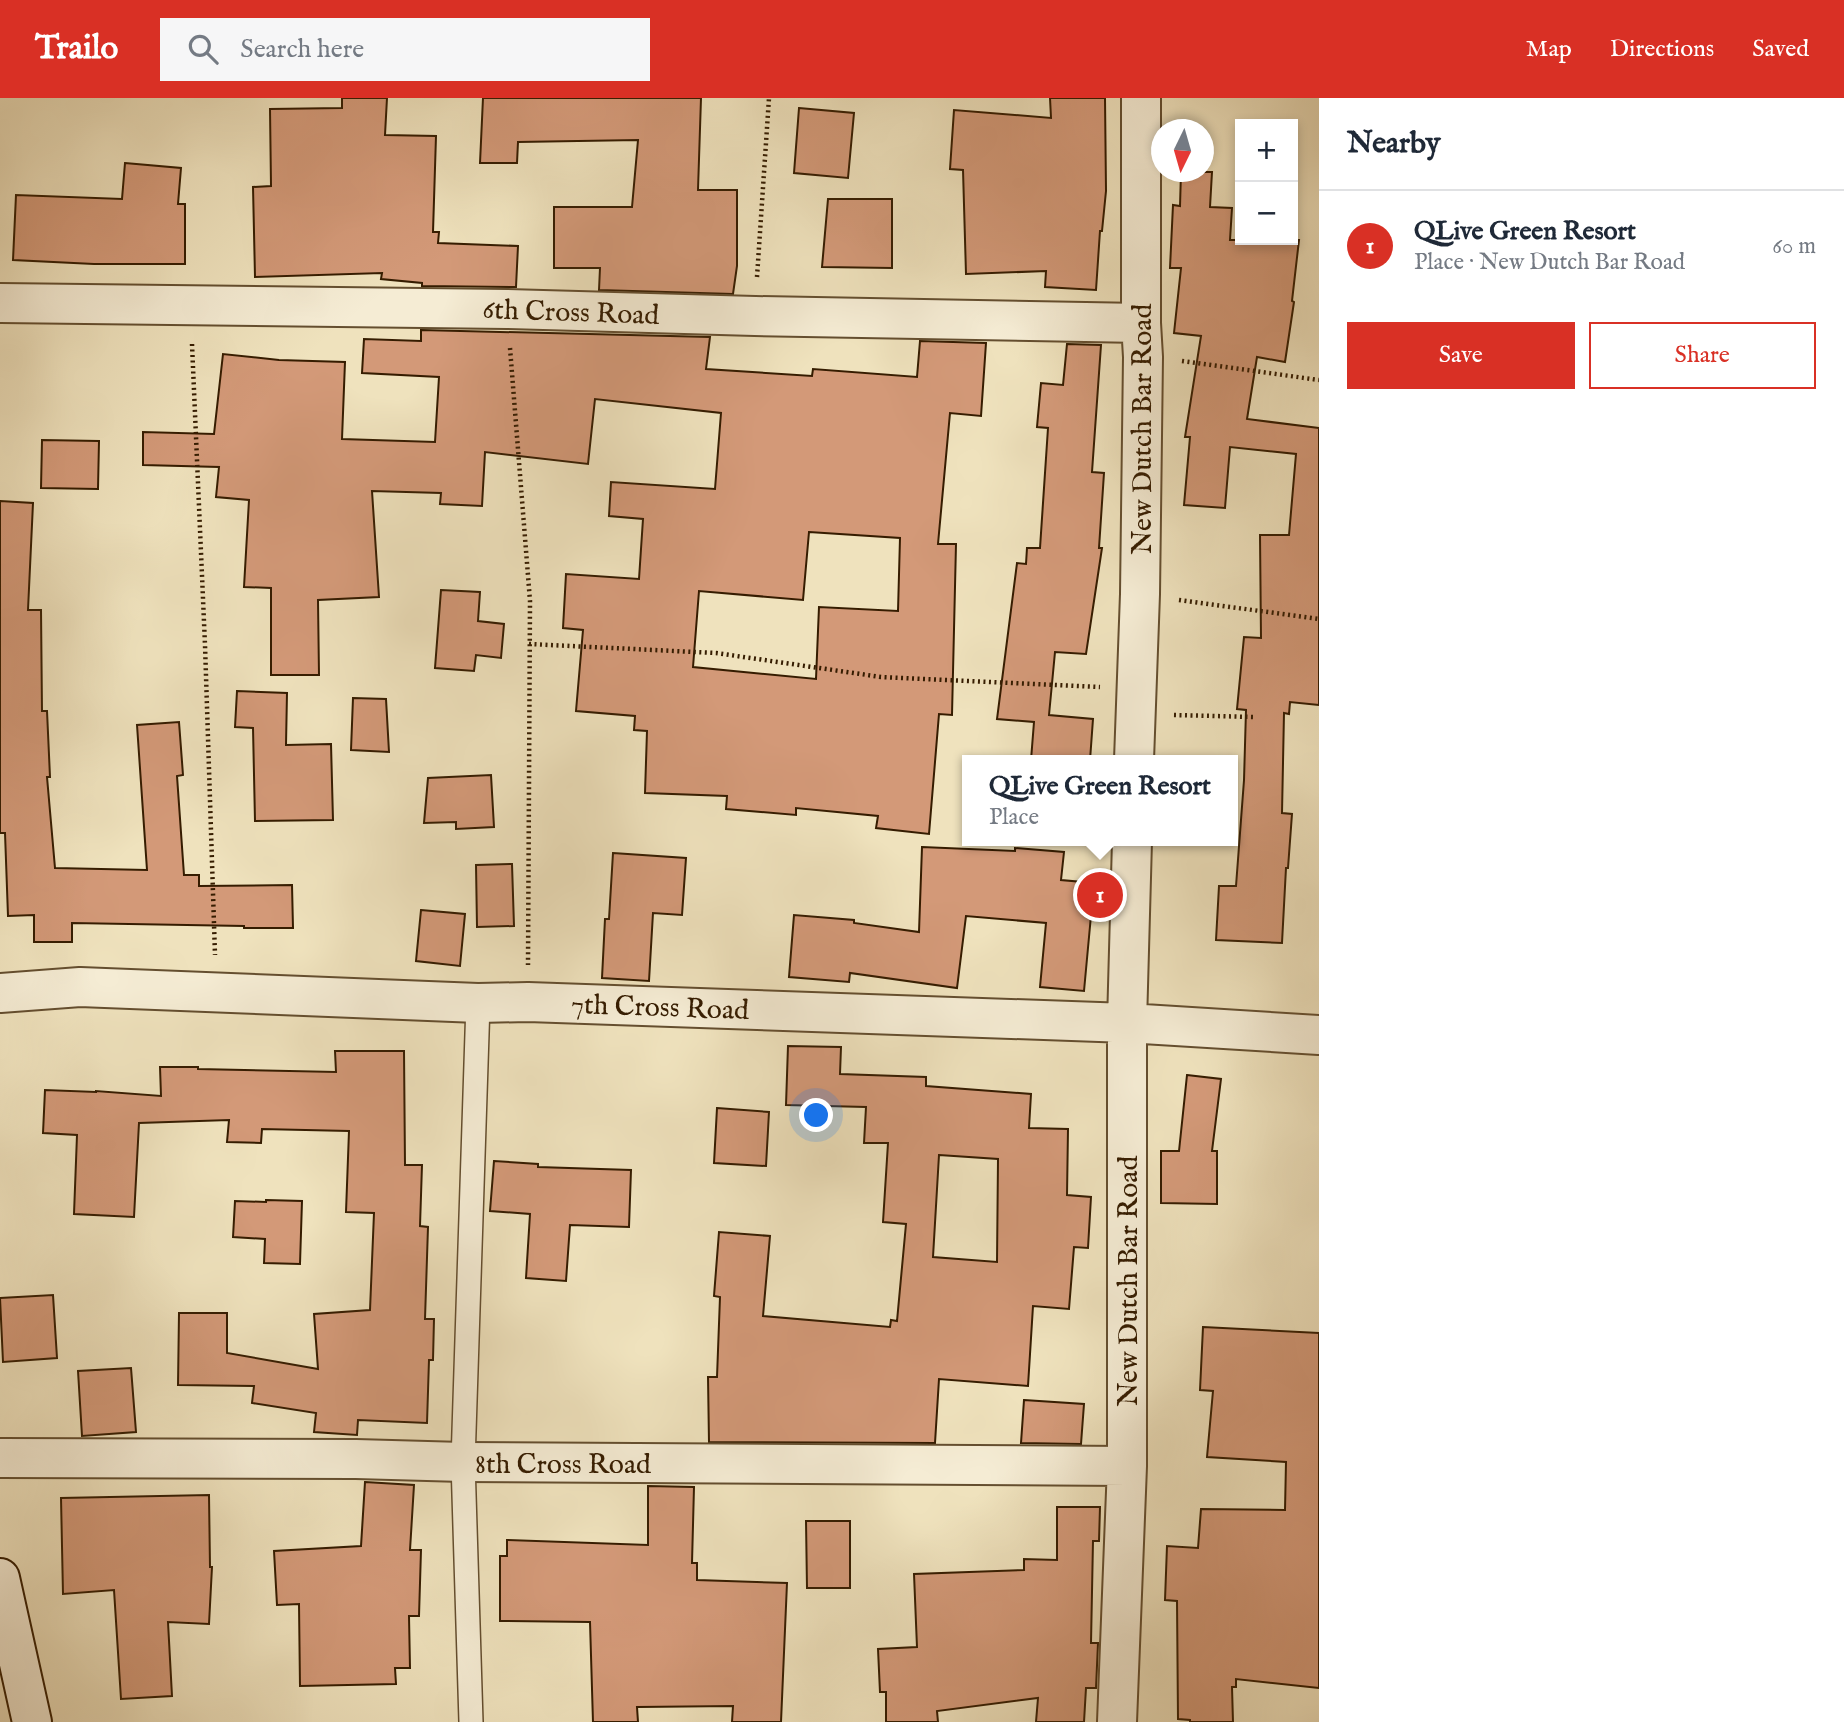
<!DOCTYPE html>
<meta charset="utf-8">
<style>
:root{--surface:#fff;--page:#f6f6f7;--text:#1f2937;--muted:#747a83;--line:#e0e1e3;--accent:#d93025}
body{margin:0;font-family:"IM FELL English",serif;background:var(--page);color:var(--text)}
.controls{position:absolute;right:21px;top:21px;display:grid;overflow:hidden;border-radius:0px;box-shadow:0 4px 10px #0003}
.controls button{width:63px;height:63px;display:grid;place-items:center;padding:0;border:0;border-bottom:2px solid var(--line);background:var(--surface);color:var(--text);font:35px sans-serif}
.compass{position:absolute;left:1151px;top:21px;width:63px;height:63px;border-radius:50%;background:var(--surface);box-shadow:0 4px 10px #0003;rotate:185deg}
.you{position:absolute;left:817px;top:1018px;width:24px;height:24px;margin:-18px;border:5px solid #fff;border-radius:50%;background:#1a73e8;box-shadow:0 0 0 10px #1a73e833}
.badge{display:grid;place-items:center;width:46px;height:46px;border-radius:50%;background:var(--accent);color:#fff;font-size:23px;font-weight:700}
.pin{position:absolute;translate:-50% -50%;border:4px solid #fff;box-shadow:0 2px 7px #0006}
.popup{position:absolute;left:962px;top:657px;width:276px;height:91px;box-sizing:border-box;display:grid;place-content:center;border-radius:0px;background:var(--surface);filter:drop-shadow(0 2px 5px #0005);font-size:23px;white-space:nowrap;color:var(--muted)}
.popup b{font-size:26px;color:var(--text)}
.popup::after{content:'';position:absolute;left:50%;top:100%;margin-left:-14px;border:14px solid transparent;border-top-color:var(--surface)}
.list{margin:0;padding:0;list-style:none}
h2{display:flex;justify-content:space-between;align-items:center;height:91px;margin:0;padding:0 28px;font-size:30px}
h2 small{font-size:23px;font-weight:400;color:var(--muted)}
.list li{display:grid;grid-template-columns:46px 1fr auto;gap:21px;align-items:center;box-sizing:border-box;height:112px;padding:0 28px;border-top:2px solid var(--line)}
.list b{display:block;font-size:26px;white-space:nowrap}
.list p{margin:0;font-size:23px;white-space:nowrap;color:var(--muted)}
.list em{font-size:23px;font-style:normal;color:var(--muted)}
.actions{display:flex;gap:14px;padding:21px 28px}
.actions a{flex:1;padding:16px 0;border:2px solid var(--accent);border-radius:0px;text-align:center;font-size:24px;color:var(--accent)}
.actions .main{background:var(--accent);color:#fff}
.icon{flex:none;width:38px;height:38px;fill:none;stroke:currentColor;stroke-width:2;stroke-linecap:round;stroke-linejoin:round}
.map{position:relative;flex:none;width:1319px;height:1624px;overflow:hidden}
header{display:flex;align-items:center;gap:42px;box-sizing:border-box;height:98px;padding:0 35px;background:var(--accent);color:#fff}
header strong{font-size:33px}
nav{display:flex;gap:38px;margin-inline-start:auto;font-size:24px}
.search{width:490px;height:63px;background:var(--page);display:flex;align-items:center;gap:18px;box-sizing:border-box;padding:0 24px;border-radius:0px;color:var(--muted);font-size:26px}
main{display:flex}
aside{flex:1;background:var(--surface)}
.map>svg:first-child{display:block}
</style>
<header>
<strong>Trailo</strong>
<div class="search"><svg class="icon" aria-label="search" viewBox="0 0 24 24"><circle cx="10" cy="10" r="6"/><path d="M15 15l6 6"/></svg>Search here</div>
<nav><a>Map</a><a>Directions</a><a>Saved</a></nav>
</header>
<main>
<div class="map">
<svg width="1319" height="1624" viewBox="0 0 1319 1624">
<rect width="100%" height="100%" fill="#efe2bd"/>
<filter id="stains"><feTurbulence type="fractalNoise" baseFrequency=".00286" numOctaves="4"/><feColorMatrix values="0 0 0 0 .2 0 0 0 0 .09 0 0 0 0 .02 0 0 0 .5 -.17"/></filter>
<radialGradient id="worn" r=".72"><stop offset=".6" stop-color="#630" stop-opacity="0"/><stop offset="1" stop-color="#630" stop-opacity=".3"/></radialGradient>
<path fill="#d39978" stroke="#351c00" stroke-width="2" fill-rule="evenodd" d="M 342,0 L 387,0 L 385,37 L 436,38 L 433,134 L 439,134 L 438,145 L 518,148 L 516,189 L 422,188 L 422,185 L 381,181 L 382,175 L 255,179 L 253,89 L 271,88 L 270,11 L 342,10 Z
M 483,0 L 701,0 L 698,92 L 737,92 L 737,168 L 733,196 L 599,192 L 600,170 L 554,170 L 554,109 L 632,109 L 638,42 L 518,44 L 517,65 L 480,65 Z
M 1050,0 L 1105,0 L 1106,93 L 1102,133 L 1100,133 L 1096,192 L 1045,189 L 1046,173 L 966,176 L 963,72 L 950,71 L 954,12 L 1051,20 Z
M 799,10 L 854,15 L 848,80 L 794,75 Z
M 125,65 L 181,70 L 178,106 L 185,106 L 185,166 L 94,166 L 13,162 L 16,97 L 122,101 Z
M 1181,74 L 1212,74 L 1210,109 L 1232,110 L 1230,142 L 1299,142 L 1292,203 L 1294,204 L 1285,264 L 1257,259 L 1247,321 L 1319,330 L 1319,607 L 1290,604 L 1289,616 L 1284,615 L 1282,715 L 1292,716 L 1288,770 L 1286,770 L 1282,845 L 1216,842 L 1219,788 L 1236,788 L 1244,682 L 1246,612 L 1237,611 L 1244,539 L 1261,540 L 1260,437 L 1289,437 L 1296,356 L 1230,349 L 1225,410 L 1184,407 L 1190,339 L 1185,339 L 1201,238 L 1174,235 L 1181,170 L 1170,170 L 1173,107 L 1180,108 Z
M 828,101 L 892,101 L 892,170 L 822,169 Z
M 421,232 L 710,239 L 706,271 L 812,278 L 813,271 L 917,279 L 920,243 L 986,245 L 981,318 L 950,315 L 938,446 L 956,446 L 952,617 L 939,616 L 929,736 L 876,730 L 878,718 L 796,710 L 796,717 L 726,711 L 727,698 L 645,695 L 647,633 L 634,632 L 635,618 L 576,613 L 583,532 L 563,530 L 566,476 L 639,481 L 643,421 L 609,418 L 611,384 L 715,391 L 721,315 L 595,301 L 588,366 L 485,354 L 482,408 L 440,406 L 441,395 L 372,393 L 379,499 L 318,502 L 319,577 L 271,577 L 271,490 L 244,489 L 249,402 L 216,399 L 219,369 L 143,367 L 143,334 L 214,336 L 223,256 L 279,262 L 345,264 L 342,341 L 435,344 L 439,279 L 362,275 L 364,241 L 421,243 ZM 809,434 L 900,440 L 898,513 L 819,509 L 816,581 L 693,569 L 699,493 L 803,502 Z
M 1067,246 L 1101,247 L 1092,374 L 1104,375 L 1099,450 L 1102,450 L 1086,556 L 1055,554 L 1049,617 L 1093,621 L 1090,662 L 1031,662 L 1034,624 L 997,621 L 1017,465 L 1026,466 L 1027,450 L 1040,450 L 1048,330 L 1037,329 L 1041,285 L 1063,287 Z
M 42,342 L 99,343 L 98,391 L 41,390 Z
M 0,403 L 33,405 L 28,512 L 41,512 L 42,613 L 47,613 L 50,679 L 47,679 L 55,770 L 147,772 L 137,627 L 179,624 L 183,677 L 177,678 L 184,777 L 199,777 L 199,788 L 292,787 L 293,830 L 244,830 L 244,828 L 72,825 L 72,844 L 34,844 L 34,817 L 8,818 L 5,735 L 0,735 Z
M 441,492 L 480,494 L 478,523 L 504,526 L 501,560 L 476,557 L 474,573 L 435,570 Z
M 237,593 L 287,595 L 286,647 L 331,646 L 333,722 L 255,723 L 253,630 L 235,629 Z
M 353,600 L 386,601 L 389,654 L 351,652 Z
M 491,677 L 494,729 L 456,731 L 456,724 L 424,725 L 428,680 Z
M 922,749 L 1015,753 L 1015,750 L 1064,754 L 1061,782 L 1094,785 L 1084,893 L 1040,889 L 1046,825 L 966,818 L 957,890 L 850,875 L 849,884 L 789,879 L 794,817 L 854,822 L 854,825 L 919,834 Z
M 613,755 L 686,760 L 682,817 L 653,815 L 649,883 L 602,880 L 605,821 L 609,821 Z
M 512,766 L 514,828 L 477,829 L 476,767 Z
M 421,812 L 465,816 L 460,868 L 416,863 Z
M 788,948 L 841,949 L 840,976 L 926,979 L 926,988 L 1031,996 L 1029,1030 L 1068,1031 L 1067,1097 L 1091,1099 L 1088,1150 L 1074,1149 L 1069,1211 L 1033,1208 L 1028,1288 L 939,1281 L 935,1345 L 709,1344 L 708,1279 L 717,1279 L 720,1199 L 714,1198 L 719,1134 L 770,1138 L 763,1218 L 890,1229 L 891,1222 L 897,1223 L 906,1126 L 883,1124 L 888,1045 L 864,1045 L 866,1009 L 786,1007 ZM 939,1057 L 998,1061 L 997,1164 L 933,1159 Z
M 335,953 L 404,953 L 405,1067 L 422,1067 L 420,1128 L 428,1129 L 425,1221 L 434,1221 L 433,1262 L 429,1262 L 427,1325 L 358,1322 L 357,1337 L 314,1334 L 316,1315 L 252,1305 L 254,1288 L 178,1287 L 179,1215 L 227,1215 L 227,1255 L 318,1271 L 314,1216 L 370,1212 L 374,1115 L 346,1114 L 349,1033 L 262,1031 L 261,1045 L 227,1044 L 229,1022 L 139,1025 L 134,1119 L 74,1116 L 77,1037 L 43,1035 L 45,992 L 96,994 L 96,993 L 161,998 L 160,969 L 198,969 L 198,971 L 336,974 Z
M 1187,977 L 1221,981 L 1212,1053 L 1217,1053 L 1217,1106 L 1161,1105 L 1161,1053 L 1179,1053 Z
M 717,1010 L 769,1014 L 766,1068 L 714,1065 Z
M 494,1063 L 538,1066 L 538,1069 L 631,1072 L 629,1129 L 570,1127 L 566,1183 L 526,1180 L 530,1116 L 490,1113 Z
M 266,1102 L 302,1103 L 300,1166 L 264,1165 L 265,1141 L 233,1139 L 235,1103 L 266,1104 Z
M 53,1197 L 57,1260 L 3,1264 L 0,1200 Z
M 1203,1229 L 1319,1235 L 1319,1590 L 1236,1581 L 1236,1589 L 1232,1589 L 1233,1624 L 1190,1624 L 1190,1622 L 1178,1621 L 1177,1503 L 1165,1502 L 1167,1448 L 1198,1450 L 1201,1411 L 1285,1412 L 1286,1364 L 1207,1359 L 1213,1293 L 1200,1292 Z
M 131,1270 L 136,1334 L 82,1338 L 78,1273 Z
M 1024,1302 L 1084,1306 L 1081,1346 L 1021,1345 Z
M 365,1384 L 414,1387 L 410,1452 L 421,1452 L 419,1518 L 409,1518 L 410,1570 L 395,1570 L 396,1586 L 300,1588 L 299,1506 L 277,1507 L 274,1453 L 361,1448 Z
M 648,1388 L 694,1389 L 692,1465 L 697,1465 L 697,1482 L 787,1485 L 781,1624 L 732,1624 L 733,1608 L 637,1609 L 638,1624 L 593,1624 L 590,1524 L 500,1523 L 500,1458 L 507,1458 L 507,1442 L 648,1447 Z
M 209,1397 L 210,1469 L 212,1469 L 209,1526 L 168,1524 L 172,1598 L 121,1601 L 114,1492 L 63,1496 L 61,1400 Z
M 1057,1409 L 1100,1409 L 1099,1443 L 1093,1443 L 1091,1545 L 1098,1545 L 1096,1590 L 1086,1590 L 1084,1624 L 1036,1624 L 1038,1600 L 937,1613 L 938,1624 L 886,1624 L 886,1594 L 880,1594 L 878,1551 L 917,1549 L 914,1476 L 1024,1472 L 1024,1461 L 1057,1462 Z
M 806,1423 L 850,1423 L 850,1490 L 807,1490 Z"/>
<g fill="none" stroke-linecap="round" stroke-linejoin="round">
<g stroke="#644e2f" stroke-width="26">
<path id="lane" d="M 471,1624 L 463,1364 L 478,905"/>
</g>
<g stroke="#644e2f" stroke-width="42">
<path id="street" d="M 0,205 L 507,211 L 755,218 L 1141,225
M 1134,662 L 1140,496 L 1143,259 L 1141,225 L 1141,0
M 0,895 L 80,889 L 478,905 L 528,904 L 1127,925 L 1319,937
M 0,1360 L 356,1361 L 463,1364 L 1127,1368
M 1117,1624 L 1127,1368 L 1127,925 L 1132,743"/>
</g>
<g stroke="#351c00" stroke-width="42">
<path id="secondary" d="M 0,1480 L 32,1624"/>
</g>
<path stroke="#351c00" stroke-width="4.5" stroke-dasharray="2 3.5" stroke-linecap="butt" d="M 757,179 L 769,0
M 192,246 L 205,547 L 215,857
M 510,250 L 530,503 L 528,867
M 1182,263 L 1319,282
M 1179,502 L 1319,521
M 529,546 L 716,555 L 881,579 L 1100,589
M 1174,617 L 1255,619"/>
<use href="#lane" stroke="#f5ecd4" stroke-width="23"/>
<use href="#street" stroke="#f5ecd4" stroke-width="38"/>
<use href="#secondary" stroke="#f5ecd4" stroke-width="38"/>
</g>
<g text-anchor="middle" stroke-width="5" stroke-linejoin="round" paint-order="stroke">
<g font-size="28" fill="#351c00" stroke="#f5ecd4">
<text transform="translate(571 213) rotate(2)" y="10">6th Cross Road</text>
<text transform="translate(1141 331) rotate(-90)" y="10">New Dutch Bar Road</text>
<text transform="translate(660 908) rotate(2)" y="10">7th Cross Road</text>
<text transform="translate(1127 1183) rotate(-90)" y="10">New Dutch Bar Road</text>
<text x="563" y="1375">8th Cross Road</text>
</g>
</g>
<rect width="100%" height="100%" filter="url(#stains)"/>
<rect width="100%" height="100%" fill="url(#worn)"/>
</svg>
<div class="controls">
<button>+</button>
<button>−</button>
</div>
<svg class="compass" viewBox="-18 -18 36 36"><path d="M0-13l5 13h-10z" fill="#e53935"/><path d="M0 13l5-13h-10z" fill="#747a83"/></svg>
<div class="you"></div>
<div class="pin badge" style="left:1100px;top:797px">1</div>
<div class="popup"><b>QLive Green Resort</b>Place</div>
</div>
<aside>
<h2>Nearby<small></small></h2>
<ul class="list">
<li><span class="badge">1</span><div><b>QLive Green Resort</b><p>Place · New Dutch Bar Road</p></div><em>60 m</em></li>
</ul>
<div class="actions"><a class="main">Save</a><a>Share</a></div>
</aside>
</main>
